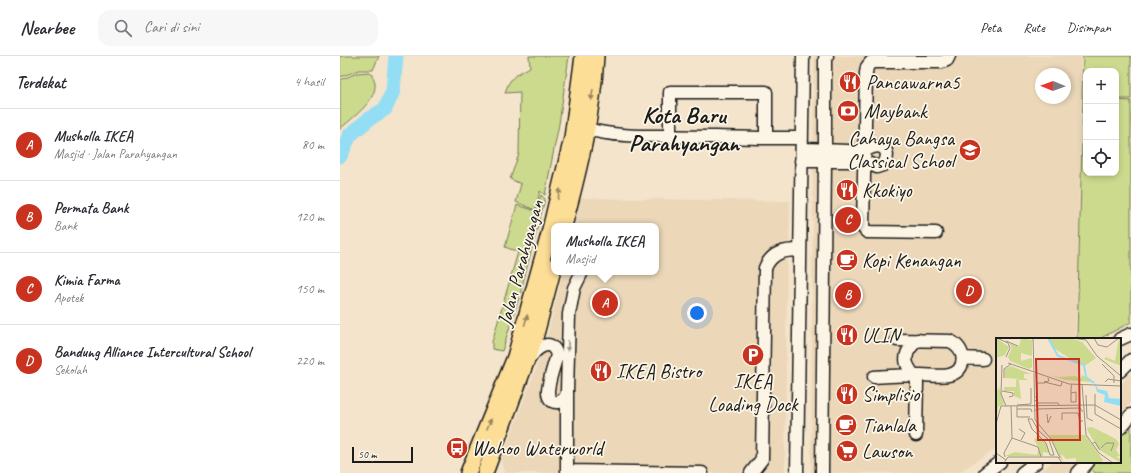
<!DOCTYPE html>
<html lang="id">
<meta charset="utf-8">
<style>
:root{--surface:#fff;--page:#f7f7f7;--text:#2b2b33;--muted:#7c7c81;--line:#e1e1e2;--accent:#c8321e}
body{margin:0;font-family:Caveat,sans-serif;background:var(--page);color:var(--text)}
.controls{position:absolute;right:12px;top:12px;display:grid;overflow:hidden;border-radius:8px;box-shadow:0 2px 6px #0003}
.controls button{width:36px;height:36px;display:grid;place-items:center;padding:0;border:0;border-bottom:1px solid var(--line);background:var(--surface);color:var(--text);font:20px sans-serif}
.compass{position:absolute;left:695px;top:12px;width:36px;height:36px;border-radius:50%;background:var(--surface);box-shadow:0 2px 6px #0003;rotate:271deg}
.scale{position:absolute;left:12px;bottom:10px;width:61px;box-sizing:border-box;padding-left:4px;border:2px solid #1c1c1c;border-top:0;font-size:11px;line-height:14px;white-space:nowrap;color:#1c1c1c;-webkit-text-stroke:3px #fcf5e5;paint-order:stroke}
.you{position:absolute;left:357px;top:257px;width:14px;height:14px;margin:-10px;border:3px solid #fff;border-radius:50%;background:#1a73e8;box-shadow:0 0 0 6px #1a73e833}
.badge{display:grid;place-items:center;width:26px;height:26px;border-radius:50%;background:var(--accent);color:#fff;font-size:13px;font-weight:700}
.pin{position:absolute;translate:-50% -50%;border:2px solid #fff;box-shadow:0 1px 4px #0006}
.popup{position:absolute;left:211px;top:167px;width:108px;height:52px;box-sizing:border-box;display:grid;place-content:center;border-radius:8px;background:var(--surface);filter:drop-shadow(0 1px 3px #0005);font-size:13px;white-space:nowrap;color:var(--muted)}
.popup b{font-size:15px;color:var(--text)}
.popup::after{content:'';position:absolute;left:50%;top:100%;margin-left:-8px;border:8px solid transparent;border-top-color:var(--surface)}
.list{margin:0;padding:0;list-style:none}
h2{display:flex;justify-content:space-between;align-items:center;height:52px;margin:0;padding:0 16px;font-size:17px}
h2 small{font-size:13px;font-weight:400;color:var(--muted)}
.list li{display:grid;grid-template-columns:26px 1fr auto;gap:12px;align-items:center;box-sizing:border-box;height:72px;padding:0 16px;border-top:1px solid var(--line)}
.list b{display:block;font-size:15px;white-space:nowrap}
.list p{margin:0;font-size:13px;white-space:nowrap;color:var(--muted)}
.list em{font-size:13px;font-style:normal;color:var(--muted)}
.icon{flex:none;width:22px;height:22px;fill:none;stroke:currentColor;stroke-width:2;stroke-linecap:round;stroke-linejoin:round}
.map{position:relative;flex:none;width:791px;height:417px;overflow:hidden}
header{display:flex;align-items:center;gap:24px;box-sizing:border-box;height:56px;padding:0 20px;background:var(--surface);border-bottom:1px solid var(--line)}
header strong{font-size:19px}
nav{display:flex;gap:22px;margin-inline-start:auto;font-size:14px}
.search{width:280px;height:36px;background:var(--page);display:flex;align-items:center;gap:10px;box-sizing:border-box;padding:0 14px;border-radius:12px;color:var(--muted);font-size:15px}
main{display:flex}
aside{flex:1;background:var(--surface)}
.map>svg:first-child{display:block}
</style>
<header>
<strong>Nearbee</strong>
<div class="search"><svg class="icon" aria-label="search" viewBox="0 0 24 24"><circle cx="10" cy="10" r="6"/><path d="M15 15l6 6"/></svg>Cari di sini</div>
<nav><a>Peta</a><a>Rute</a><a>Disimpan</a></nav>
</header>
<main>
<aside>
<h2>Terdekat<small>4 hasil</small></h2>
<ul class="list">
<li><span class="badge">A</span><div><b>Musholla IKEA</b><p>Masjid · Jalan Parahyangan</p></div><em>80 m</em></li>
<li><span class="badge">B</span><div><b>Permata Bank</b><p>Bank</p></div><em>120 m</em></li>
<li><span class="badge">C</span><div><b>Kimia Farma</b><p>Apotek</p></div><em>150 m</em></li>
<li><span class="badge">D</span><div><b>Bandung Alliance Intercultural School</b><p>Sekolah</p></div><em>220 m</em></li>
</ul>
</aside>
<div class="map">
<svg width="791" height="417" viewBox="0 0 791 417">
<rect width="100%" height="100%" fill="#f3e4cb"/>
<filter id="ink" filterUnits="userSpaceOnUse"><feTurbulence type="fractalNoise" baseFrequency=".025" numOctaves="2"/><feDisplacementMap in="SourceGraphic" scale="8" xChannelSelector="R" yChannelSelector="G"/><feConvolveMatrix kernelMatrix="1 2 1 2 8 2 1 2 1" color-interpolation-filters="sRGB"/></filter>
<g filter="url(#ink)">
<path fill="#ecd8b9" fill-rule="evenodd" d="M 474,0 L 741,0 L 739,187 L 735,283 L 657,283 L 657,393 L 617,417 L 471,417 ZM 701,18 L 725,18 L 725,42 L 701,42 Z
M 241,142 L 450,145 L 449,194 L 447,201 L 445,417 L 166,417 L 162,410 L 161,404 L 205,289 L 223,216 L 316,216 L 316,170 L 235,170 Z
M 791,317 L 791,347 L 780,359 L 780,330 Z
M 712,406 L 738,406 L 729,417 L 698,417 Z"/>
<path fill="#ccda8e" stroke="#747b55" d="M 0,0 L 39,0 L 33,14 L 19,14 L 0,21 Z
M 189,0 L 229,0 L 219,68 L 205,139 L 200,135 L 195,154 L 176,146 L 181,128 L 170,123 L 179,98 L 180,36 L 165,37 C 170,20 176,19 190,11 Z
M 743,0 L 791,0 L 791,43 L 776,43 L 776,15 L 746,15 L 746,42 L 742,42 Z
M 30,16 C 32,19 35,24 35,27 C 37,45 12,62 0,73 L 0,24 L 17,17 Z
M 743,43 L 746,43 L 746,117 L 776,117 L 776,44 L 791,45 L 791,266 L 759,283 L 737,283 Z
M 201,139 L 205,143 L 179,242 L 162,295 L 152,293 L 152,286 L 178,196 L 165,191 L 177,149 L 196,155 Z
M 791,366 L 791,417 L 755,417 L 750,411 L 754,406 L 780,406 L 780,378 Z"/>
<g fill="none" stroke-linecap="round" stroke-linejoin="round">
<path stroke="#94def5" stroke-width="15" d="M 0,100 L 10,79 L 29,63 L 45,53 L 53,35 L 56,0"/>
<g stroke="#1c1c1c" stroke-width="15">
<path id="minor" d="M 247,73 C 272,80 298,80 324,80 C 358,81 392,81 426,82 L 426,36 L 330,36 L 330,80
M 426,82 L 462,82
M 461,105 L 523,105 L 537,111 L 543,109 C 548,103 549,94 541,91 C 534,88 527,95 520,95 C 501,96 481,93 462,93
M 596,177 L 527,176 L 525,174 L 523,171 L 526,17 L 527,11 L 531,6 L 602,6 L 607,4 L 609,0
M 780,283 L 791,278
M 190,302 C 197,291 212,281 217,299 C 214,310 208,326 208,336 C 208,349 224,350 227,336 L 229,258 L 234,232 L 242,216
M 623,302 L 643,303
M 780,315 L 791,304
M 534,321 C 550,320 565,319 581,319 C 590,319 600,321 609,319 C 627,315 627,293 610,285 L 557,284
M 227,336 L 227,415 L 362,417
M 780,372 L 791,359
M 576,379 L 577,326 C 575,319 572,318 569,312 C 562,301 569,291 578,284
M 411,417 L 422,403 L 425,212 C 432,196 444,194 460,194
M 457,417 L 463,0
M 482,417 L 485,105 L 485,2 L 487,0
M 645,417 L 660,406
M 682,417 L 696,406
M 738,417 L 748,406"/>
</g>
<g stroke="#1c1c1c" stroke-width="18">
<path id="major" d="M 224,170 C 239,114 253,58 256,0
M 128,417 L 175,301 L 208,182 L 232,82 L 243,0
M 145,417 L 195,282 L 214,210"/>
</g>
<use href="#minor" stroke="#fcf5e5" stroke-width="12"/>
<use href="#major" stroke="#fdde96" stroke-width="15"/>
</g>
<defs><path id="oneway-solid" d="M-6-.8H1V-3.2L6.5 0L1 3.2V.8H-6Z"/></defs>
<g fill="#98875f">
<use href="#oneway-solid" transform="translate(252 39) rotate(99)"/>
<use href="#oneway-solid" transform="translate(219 138) rotate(-77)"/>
<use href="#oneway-solid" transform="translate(186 264) rotate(-74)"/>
<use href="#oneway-solid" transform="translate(149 368) rotate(-67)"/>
</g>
<use fill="#97938b" href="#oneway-solid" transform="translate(228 290) rotate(91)"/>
</g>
<defs>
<g id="restaurant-disc" transform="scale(1.15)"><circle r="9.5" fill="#c8321e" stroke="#fcf5e5"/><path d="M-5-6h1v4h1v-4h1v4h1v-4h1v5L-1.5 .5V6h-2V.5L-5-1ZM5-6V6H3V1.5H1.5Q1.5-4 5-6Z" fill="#fff"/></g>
<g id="bank-disc" transform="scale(1.15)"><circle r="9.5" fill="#c8321e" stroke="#fcf5e5"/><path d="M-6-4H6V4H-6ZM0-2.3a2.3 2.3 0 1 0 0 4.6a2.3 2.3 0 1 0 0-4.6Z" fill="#fff"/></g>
<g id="school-disc" transform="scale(1.15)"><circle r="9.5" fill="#c8321e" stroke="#fcf5e5"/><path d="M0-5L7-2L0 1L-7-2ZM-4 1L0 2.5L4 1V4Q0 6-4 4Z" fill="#fff"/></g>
<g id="cafe-disc" transform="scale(1.15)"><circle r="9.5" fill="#c8321e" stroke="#fcf5e5"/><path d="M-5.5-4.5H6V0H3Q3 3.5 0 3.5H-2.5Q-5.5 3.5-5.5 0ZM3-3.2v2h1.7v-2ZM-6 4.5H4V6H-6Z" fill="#fff"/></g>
<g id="parking-disc" transform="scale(1.15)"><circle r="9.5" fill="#c8321e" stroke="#fcf5e5"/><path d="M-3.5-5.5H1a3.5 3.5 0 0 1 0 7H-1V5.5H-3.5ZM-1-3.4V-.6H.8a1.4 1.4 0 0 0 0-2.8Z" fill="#fff"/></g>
<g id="bus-disc" transform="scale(1.15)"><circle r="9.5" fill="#c8321e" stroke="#fcf5e5"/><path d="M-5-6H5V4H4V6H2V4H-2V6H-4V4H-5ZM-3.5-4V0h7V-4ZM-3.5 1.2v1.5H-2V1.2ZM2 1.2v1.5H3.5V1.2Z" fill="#fff"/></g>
<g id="supermarket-disc" transform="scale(1.15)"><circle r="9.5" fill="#c8321e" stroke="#fcf5e5"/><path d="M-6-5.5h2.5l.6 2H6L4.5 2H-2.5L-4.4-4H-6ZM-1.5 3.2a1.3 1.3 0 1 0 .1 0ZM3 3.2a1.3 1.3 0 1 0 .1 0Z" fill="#fff"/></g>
</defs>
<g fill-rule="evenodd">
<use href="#restaurant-disc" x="510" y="26"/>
<use href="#bank-disc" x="508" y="55"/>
<use href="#school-disc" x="630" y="94"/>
<use href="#restaurant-disc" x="507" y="134"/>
<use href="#cafe-disc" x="507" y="204"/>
<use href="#restaurant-disc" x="507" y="279"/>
<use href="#parking-disc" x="413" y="299"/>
<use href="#restaurant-disc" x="261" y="315"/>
<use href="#restaurant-disc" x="507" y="338"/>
<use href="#cafe-disc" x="506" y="369"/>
<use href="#bus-disc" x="117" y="392"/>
<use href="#supermarket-disc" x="507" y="395"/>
</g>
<g text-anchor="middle" stroke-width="3.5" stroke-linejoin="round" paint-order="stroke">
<g font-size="20" fill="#1c1c1c" stroke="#fcf5e5" text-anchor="start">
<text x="526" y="33">Pancawarna5</text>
<text x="524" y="62">Maybank</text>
<text x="614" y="89" text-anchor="end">Cahaya Bangsa<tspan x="614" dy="23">Classical School</tspan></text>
<text x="522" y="141">Kkokiyo</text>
<text x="522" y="211">Kopi Kenangan</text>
<text x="522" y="286">ULIN</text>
<text x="276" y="322">IKEA Bistro</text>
<text x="413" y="332" text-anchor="middle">IKEA<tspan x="413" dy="23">Loading Dock</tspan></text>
<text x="522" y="345">Simplisio</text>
<text x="522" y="376">Tianlala</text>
<text x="132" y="399">Wahoo Waterworld</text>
<text x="522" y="402">Lawson</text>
</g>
<g font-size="20" fill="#1c1c1c" stroke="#fcf5e5">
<text transform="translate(180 207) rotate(-75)" y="7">Jalan Parahyangan</text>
</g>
<g font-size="24" font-weight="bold" fill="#1c1c1c" stroke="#fcf5e5">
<text x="344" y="67">Kota Baru<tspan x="344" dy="28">Parahyangan</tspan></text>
</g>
</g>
<g transform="translate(656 282)">
<rect width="125" height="125" fill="#f3e4cb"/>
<path d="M 0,0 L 13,9 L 9,17 L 3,19 L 0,19 ZM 25,0 L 36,2 L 36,18 L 25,15 L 25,23 L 36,20 L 36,29 L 33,31 L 14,23 L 12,19 L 16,10 L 13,5 L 23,9 ZM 52,0 L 74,0 L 86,4 L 100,20 L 90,27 L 79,24 L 58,10 ZM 123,0 L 125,0 L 125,28 L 108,21 L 110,19 L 119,23 ZM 15,28 L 35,36 L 28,36 L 28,40 L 32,42 L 23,42 L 25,61 L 18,58 L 18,53 L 8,53 L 8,49 L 20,49 L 20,42 L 23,41 L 9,40 L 9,31 ZM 54,37 L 63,39 L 79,38 L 85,40 L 86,37 L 96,44 L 69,42 ZM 3,49 L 8,66 L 2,69 L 1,78 L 0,55 ZM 96,89 L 120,101 L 123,106 L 120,112 L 124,118 L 120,119 L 125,121 L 125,125 L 102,111 L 92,93 L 91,90 ZM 53,97 L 89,97 L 107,122 L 105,125 L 80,125 L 80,120 L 70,121 L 65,115 L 67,125 ZM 42,98 L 50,105 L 54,115 L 47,114 L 47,118 L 9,118 L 19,114 L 41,117 L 43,110 L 38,102 Z" fill="#ccda8e"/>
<path d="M 98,43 L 102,51 L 111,53 L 113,60 L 125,61 L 125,68 L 108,64 L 109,57 L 101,54 Z" fill="#94def5"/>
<path fill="none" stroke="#94def5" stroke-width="2" d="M 52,0 L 62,18 L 88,27 L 90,39 L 98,45"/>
<path fill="none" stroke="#9d9485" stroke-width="1" d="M 1,0 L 12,5 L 14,10 L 10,19M 37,0 L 38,34M 76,0 L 90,2 L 101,18 L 125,38M 98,0 L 102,7 L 111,9 L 123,0M 10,3 L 22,8M 12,25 L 73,46 L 125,48M 106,26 L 118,38 L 118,45M 6,27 L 5,56 L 10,68M 38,35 L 39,82 L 55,101 L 64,120M 8,40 L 8,31 L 15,26M 52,40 L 53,43 L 48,44 L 65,48 L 66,44M 109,44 L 112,41 L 125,43M 86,46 L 90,97 L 103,115 L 117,125M 6,53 L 17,55 L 17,58 L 13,59M 75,55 L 80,54 L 80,64 L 75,64 L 75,50 L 76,46M 99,56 L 99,76 L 125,91M 90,57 L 91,80 L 97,83M 38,59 L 41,59 L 41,45 L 49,45M 38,61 L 42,65 L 62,65 L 64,68M 21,67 L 35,66 L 35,50M 15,68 L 16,100 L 42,109 L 45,119M 21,68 L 21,79 L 34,79M 21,71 L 35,71 L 36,74M 38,73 L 41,71 L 84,70 L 87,74M 51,76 L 52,85 L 55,78M 32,81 L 36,81 L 42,92 L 53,102 L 58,117 L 54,117 L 50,105 L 36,91 ZM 66,82 L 66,75 L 82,75 L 84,83 L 87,83M 0,86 L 5,68 L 99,67 L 125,82M 23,91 L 29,95 L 25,102M 96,106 L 99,104 L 104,112M 105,110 L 110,105 L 118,105 L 115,113M 0,115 L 10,122M 9,119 L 8,115 L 16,100M 8,125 L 12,119 L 62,119 L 66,125"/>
<path fill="#c8321e" fill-opacity="0.15" stroke="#c8321e" stroke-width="2" d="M 40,21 L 83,21 L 84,102 L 42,102 Z"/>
<rect width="125" height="125" fill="none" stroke="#1c1c1c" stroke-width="2"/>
</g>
</svg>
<div class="controls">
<button>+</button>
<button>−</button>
<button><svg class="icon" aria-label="locate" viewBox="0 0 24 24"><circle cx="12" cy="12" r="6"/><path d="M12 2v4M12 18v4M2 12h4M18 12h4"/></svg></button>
</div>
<svg class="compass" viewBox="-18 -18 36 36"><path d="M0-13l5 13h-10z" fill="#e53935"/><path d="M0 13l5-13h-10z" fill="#7c7c81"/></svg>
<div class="scale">50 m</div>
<div class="you"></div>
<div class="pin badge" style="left:265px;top:247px">A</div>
<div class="popup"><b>Musholla IKEA</b>Masjid</div>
<div class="pin badge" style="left:508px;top:239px">B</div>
<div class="pin badge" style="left:508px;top:164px">C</div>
<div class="pin badge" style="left:629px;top:235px">D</div>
</div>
</main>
